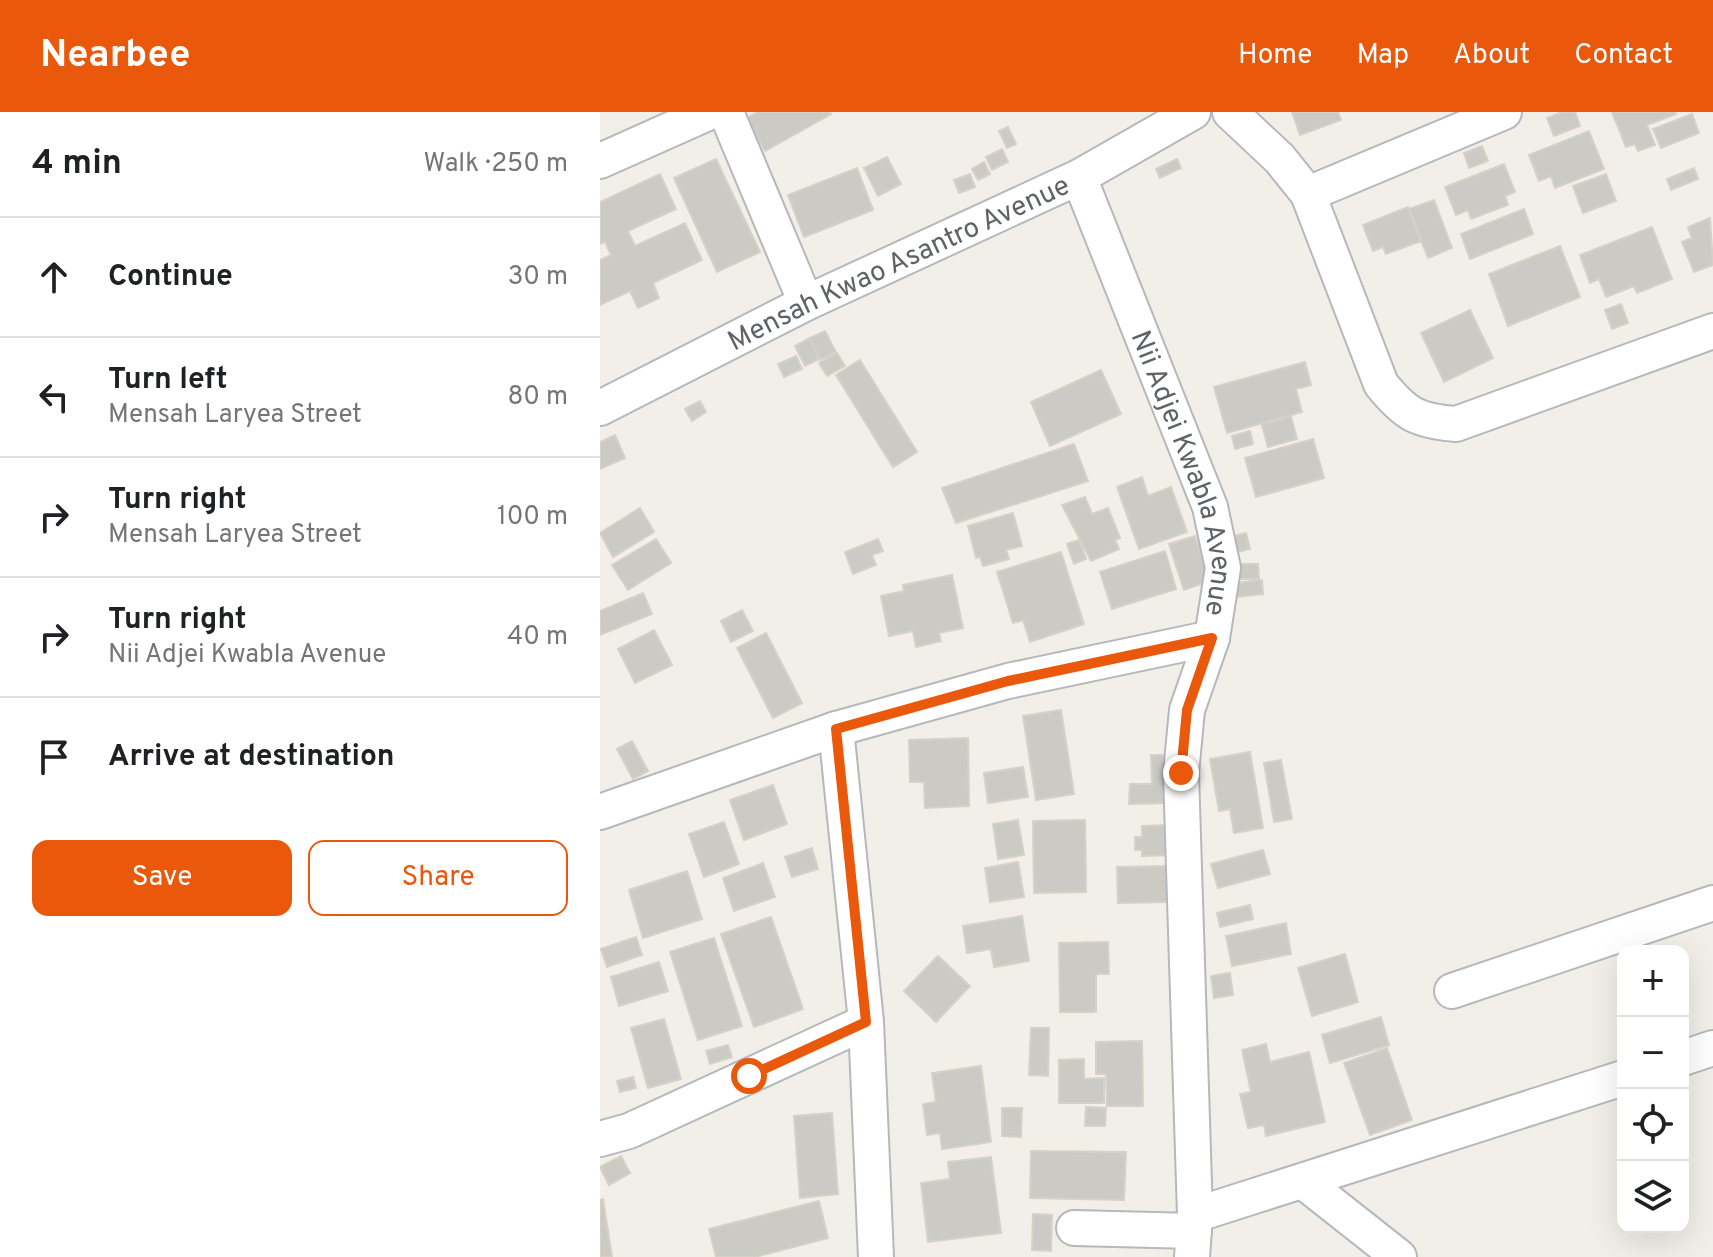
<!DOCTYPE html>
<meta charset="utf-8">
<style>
:root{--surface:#fff;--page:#f2f2f2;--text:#202124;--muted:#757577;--line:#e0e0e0;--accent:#ea580c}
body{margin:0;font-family:Overpass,sans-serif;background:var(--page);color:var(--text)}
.controls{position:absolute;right:24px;bottom:24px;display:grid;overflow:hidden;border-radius:16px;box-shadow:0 8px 32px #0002}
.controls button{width:72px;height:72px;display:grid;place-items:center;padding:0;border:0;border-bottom:2px solid var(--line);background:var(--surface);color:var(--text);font:40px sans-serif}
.stop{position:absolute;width:24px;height:24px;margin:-18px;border:6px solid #ea580c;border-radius:50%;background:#fff}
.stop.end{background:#ea580c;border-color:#fff;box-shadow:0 2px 8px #0008}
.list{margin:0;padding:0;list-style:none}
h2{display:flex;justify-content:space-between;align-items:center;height:104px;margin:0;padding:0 32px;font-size:34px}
h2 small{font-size:26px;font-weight:400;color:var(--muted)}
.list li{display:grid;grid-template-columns:52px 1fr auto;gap:24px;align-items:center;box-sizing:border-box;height:120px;padding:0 32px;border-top:2px solid var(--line)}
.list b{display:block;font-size:30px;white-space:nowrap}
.list p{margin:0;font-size:26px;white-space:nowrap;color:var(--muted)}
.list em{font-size:26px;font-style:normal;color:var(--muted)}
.actions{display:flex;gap:16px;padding:24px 32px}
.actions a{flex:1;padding:18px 0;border:2px solid var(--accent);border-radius:16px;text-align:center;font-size:28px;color:var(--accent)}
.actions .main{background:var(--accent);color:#fff}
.icon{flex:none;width:44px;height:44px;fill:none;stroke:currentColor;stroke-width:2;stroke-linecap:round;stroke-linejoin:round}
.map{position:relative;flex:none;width:1113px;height:1145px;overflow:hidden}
header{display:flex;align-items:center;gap:48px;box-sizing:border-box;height:112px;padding:0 40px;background:var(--accent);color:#fff}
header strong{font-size:38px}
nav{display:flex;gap:44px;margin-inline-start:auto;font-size:28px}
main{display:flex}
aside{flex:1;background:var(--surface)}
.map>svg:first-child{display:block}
</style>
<header>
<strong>Nearbee</strong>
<nav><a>Home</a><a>Map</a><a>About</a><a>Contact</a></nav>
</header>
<main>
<aside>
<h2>4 min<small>Walk · 250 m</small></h2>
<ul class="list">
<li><svg class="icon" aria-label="ahead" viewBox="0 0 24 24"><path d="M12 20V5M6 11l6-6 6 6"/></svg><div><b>Continue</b></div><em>30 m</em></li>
<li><svg class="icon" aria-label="left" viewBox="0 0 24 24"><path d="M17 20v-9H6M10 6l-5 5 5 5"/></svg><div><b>Turn left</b><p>Mensah Laryea Street</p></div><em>80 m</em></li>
<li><svg class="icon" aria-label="right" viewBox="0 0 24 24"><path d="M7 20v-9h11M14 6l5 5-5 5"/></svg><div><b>Turn right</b><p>Mensah Laryea Street</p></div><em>100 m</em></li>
<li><svg class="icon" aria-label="right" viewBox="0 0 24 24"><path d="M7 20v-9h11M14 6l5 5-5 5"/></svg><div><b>Turn right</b><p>Nii Adjei Kwabla Avenue</p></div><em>40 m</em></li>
<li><svg class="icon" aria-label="arrive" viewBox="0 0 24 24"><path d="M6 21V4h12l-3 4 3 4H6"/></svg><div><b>Arrive at destination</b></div></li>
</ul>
<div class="actions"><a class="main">Save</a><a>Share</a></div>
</aside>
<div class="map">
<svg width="1113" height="1145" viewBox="0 0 1113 1145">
<rect width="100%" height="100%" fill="#f1efe8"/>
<path fill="#cccac5" stroke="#d6d1c6" stroke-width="2" d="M 158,0 L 230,0 L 231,2 L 165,39 L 147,6 Z
M 692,0 L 738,0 L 741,8 L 700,23 Z
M 962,0 L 975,0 L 980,14 L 954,24 L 947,6 Z
M 1012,0 L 1075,0 L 1076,2 L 1047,13 L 1055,33 L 1038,39 L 1035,32 L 1026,35 Z
M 1092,2 L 1099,21 L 1061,36 L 1053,17 Z
M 408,15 L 416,32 L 407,36 L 399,19 Z
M 989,19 L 1004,57 L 955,76 L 951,64 L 939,69 L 929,43 Z
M 882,34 L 888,49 L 869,56 L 864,41 Z
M 402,37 L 408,50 L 392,58 L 386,45 Z
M 287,45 L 301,72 L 278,84 L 264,56 Z
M 116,47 L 160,140 L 117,160 L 74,66 Z
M 577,47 L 581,56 L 560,66 L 556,57 Z
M 384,50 L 390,62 L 378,68 L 372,57 Z
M 904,52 L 915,80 L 905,84 L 908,93 L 871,107 L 868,98 L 856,103 L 845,75 Z
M 257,56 L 273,98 L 204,125 L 188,83 Z
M 1094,56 L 1098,67 L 1071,78 L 1067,67 Z
M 60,62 L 76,97 L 28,119 L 35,134 L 85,111 L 102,148 L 53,171 L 59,186 L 38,196 L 30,179 L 0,193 L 0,148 L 11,143 L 5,130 L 0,132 L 0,90 Z
M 370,62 L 375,75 L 359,81 L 354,68 Z
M 1006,62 L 1016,89 L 983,101 L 973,74 Z
M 834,88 L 852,136 L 828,146 L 809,97 Z
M 808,95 L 821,129 L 786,142 L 783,135 L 773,139 L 763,113 Z
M 924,97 L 933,122 L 870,147 L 861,122 Z
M 1110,106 L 1113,153 L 1094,160 L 1082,130 L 1092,126 L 1088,115 Z
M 1052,115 L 1072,167 L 1037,181 L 1034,174 L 1006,185 L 999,167 L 990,171 L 980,143 Z
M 960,134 L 980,185 L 908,214 L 889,162 Z
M 1021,192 L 1028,211 L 1012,217 L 1005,198 Z
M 870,198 L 893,246 L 844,270 L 821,221 Z
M 225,219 L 236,240 L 220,248 L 210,226 Z
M 210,226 L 219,247 L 205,254 L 195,234 Z
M 237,241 L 245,254 L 227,264 L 219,251 Z
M 196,244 L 202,257 L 184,265 L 178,252 Z
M 260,248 L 317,340 L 293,355 L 236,263 Z
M 705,250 L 711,273 L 696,277 L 702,300 L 627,321 L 614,275 Z
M 501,258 L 521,302 L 450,334 L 431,290 Z
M 100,289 L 106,300 L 92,309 L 85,297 Z
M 691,304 L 697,327 L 668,335 L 662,313 Z
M 650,319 L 653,332 L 635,337 L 632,324 Z
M 15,323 L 25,346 L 0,357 L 0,330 Z
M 713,327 L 724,366 L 656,385 L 645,346 Z
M 474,332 L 488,369 L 356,411 L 342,376 Z
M 542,365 L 548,384 L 571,375 L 587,420 L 539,437 L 517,375 Z
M 485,385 L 492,402 L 508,396 L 520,426 L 515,428 L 519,437 L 491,449 L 462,393 Z
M 40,396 L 54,420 L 13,445 L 0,421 Z
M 413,401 L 422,434 L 406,438 L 409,447 L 383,454 L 380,445 L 376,446 L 368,414 Z
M 646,421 L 650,437 L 633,441 L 630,425 Z
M 595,424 L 609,469 L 584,478 L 569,432 Z
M 56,427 L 71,451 L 28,478 L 12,453 Z
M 278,427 L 283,439 L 272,443 L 276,453 L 253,462 L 245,440 Z
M 479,428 L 486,447 L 474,452 L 467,432 Z
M 565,439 L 576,477 L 512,497 L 500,460 Z
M 461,440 L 484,512 L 430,530 L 423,508 L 413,511 L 397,460 Z
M 635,452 L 658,452 L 659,467 L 635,467 Z
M 352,463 L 363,516 L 339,521 L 341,529 L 316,535 L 313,519 L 289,524 L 281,484 L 304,479 L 303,473 Z
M 662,468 L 663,482 L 637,485 L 635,471 Z
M 43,481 L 52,502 L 0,523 L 0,499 Z
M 142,498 L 153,519 L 131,530 L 121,509 Z
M 54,518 L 72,553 L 35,571 L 18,537 Z
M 166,521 L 202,591 L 173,606 L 137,536 Z
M 461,598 L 474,682 L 436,688 L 423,604 Z
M 368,626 L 369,694 L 325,696 L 324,670 L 310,670 L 309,628 Z
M 32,629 L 48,659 L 33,667 L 17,637 Z
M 650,640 L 663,716 L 634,721 L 630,697 L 619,699 L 610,647 Z
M 551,643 L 566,643 L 566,691 L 529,692 L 530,672 L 552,672 Z
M 681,648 L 692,707 L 674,710 L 664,651 Z
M 423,655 L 428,685 L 388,691 L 384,661 Z
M 173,673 L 187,712 L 144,728 L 130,688 Z
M 418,708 L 424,743 L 398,747 L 393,712 Z
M 485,708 L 486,780 L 434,781 L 433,709 Z
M 124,710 L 139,752 L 104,765 L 89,722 Z
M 573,713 L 574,743 L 542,744 L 542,738 L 535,738 L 535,725 L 542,725 L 542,714 Z
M 212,736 L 218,757 L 192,765 L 185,745 Z
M 663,738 L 670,762 L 618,776 L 611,752 Z
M 418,750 L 424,785 L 390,790 L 385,756 Z
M 163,751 L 175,785 L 134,799 L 123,766 Z
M 567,754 L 567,790 L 518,791 L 517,755 Z
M 87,759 L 102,807 L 43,826 L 29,778 Z
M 650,793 L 653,807 L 620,815 L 617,801 Z
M 422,804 L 429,849 L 394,855 L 391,837 L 367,841 L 363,814 Z
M 171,805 L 203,897 L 154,915 L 121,822 Z
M 686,811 L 691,842 L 632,854 L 626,824 Z
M 36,825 L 42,843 L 7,855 L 1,837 Z
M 114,826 L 142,914 L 98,928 L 70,840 Z
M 508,830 L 509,862 L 496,862 L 496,900 L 460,900 L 459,831 Z
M 745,842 L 758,890 L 712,904 L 698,856 Z
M 338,844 L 370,874 L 336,910 L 304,879 Z
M 59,850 L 68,879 L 19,894 L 11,865 Z
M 630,861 L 633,883 L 614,886 L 611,864 Z
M 781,905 L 789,933 L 730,951 L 722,923 Z
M 64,907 L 81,967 L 48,976 L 31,916 Z
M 431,916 L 449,916 L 448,964 L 429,963 Z
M 542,929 L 543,994 L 507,994 L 506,962 L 496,962 L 496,930 Z
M 666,932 L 670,950 L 709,940 L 725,1010 L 666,1024 L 664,1013 L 648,1016 L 640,982 L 651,980 L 642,938 Z
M 128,933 L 132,945 L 110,952 L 106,939 Z
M 787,936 L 812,1008 L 770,1023 L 744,951 Z
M 484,947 L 484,967 L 504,966 L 504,991 L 459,991 L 459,948 Z
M 381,954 L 391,1030 L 342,1037 L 340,1021 L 327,1023 L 323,992 L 336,990 L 332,961 Z
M 33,965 L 36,976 L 20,980 L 17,969 Z
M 486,995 L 506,996 L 505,1014 L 485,1014 Z
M 402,996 L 422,996 L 421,1025 L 402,1024 Z
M 232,1001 L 238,1082 L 200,1086 L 194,1004 Z
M 431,1039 L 526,1040 L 524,1088 L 430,1086 Z
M 21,1044 L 30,1061 L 9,1073 L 0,1055 Z
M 391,1045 L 401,1121 L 328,1130 L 321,1071 L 350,1067 L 348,1050 Z
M 3,1087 L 12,1145 L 0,1145 L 0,1088 Z
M 219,1089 L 228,1126 L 155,1145 L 116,1145 L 109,1117 Z
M 433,1102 L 452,1103 L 451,1139 L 432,1138 Z"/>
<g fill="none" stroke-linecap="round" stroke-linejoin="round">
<g stroke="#b5b8bc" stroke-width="38">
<g id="minor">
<path d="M 126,0 L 206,191"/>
<path d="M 630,0 L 680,47 L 708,82 L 781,272 C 805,302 817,309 856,312 L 1113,219"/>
<path d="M 0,49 L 110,0"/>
<path id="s1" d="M 479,65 L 610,395 L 623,456 L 612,526 L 587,598 L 581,661 L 595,1103 L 592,1145"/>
<path d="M 708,82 L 904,0"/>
<path id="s2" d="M 0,296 L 206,191 L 479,65 L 593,0"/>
<path d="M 0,700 L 236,617"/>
<path d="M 852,879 L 1113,791"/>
<path d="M 1083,946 L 1113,936"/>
<path d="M 0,1027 L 29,1019 L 266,910"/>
<path d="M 704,1070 L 799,1145"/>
<path d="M 595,1103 L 1023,966"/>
<path d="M 474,1116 L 594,1119"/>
<path d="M 276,1145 L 266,910 L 236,617 L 408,569 L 612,526"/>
</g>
</g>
<use href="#minor" stroke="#fff" stroke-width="34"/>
</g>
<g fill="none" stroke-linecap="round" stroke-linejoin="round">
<path stroke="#ea580c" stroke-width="10" d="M 149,964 L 266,910 L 236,617 L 408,569 L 612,526 L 587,598 L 581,661"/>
</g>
<g text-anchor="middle" stroke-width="8" stroke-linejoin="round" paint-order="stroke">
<g font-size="28" fill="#5f6368" stroke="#fff">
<text dy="10" stroke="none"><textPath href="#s2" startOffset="332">Mensah Kwao Asantro Avenue</textPath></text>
<text dy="10" stroke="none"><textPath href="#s1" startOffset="316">Nii Adjei Kwabla Avenue</textPath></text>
</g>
</g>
</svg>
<div class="controls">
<button>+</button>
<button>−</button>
<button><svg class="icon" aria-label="locate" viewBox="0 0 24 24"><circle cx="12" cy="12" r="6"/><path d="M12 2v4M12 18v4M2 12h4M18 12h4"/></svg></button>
<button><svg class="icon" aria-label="layers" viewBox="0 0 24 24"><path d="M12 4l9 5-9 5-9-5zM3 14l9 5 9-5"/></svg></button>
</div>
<div class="stop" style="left:149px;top:964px"></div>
<div class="stop end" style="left:581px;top:661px"></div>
</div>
</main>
